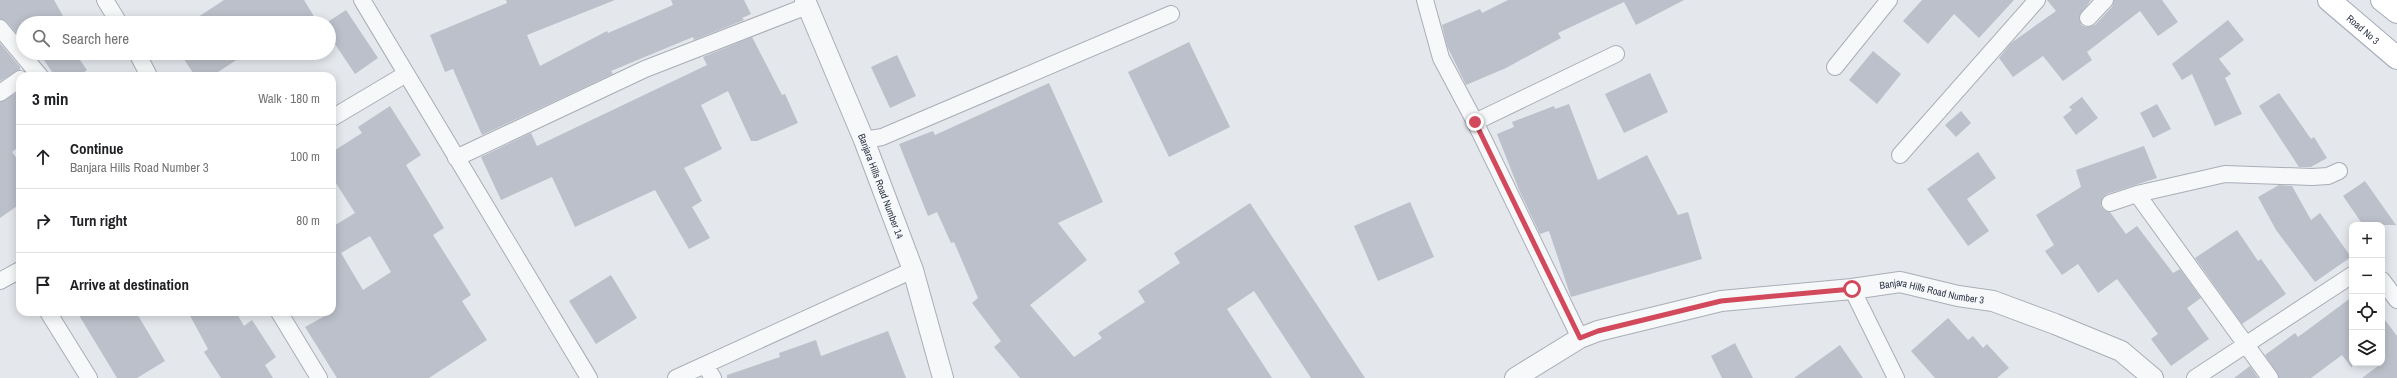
<!DOCTYPE html>
<meta charset="utf-8">
<style>
:root{--surface:#fff;--page:#f6f6f6;--text:#202124;--muted:#757577;--line:#e0e0e0}
body{margin:0;font-family:"Archivo Narrow",sans-serif;background:var(--page);color:var(--text)}
.controls{position:absolute;right:12px;bottom:12px;display:grid;overflow:hidden;border-radius:8px;box-shadow:0 2px 10px #0003}
.controls button{width:36px;height:36px;display:grid;place-items:center;padding:0;border:0;border-bottom:1px solid var(--line);background:var(--surface);color:var(--text);font:20px sans-serif}
.stop{position:absolute;width:12px;height:12px;margin:-9px;border:3px solid #d1495b;border-radius:50%;background:#fff}
.stop.end{background:#d1495b;border-color:#fff;box-shadow:0 1px 4px #0008}
.list{margin:0;padding:0;list-style:none}
h2{display:flex;justify-content:space-between;align-items:center;height:52px;margin:0;padding:0 16px;font-size:17px}
h2 small{font-size:13px;font-weight:400;color:var(--muted)}
.list li{display:grid;grid-template-columns:26px 1fr auto;gap:12px;align-items:center;box-sizing:border-box;height:64px;padding:0 16px;border-top:1px solid var(--line)}
.list b{display:block;font-size:15px;white-space:nowrap}
.list p{margin:0;font-size:13px;white-space:nowrap;color:var(--muted)}
.list em{font-size:13px;font-style:normal;color:var(--muted)}
.icon{flex:none;width:22px;height:22px;fill:none;stroke:currentColor;stroke-width:2;stroke-linecap:round;stroke-linejoin:round}
.map{position:relative;flex:none;width:2397px;height:378px;overflow:hidden}
.search{position:absolute;background:var(--surface);box-shadow:0 2px 10px #0003;left:16px;top:16px;width:320px;height:44px;display:flex;align-items:center;gap:10px;box-sizing:border-box;padding:0 14px;border-radius:22px;color:var(--muted);font-size:15px}
.panel{position:absolute;background:var(--surface);box-shadow:0 2px 10px #0003;left:16px;top:72px;width:320px;height:244px;border-radius:12px}
.map>svg:first-child{display:block}
</style>
<div class="map">
<svg width="2397" height="378" viewBox="0 0 2397 378">
<rect width="100%" height="100%" fill="#e4e7ec"/>
<path fill="#bbc0ca" fill-rule="evenodd" d="M 0,0 L 54,0 L 67,23 L 23,23 L 23,41 L 7,22 L 0,19 Z
M 224,0 L 304,0 L 318,23 L 189,23 Z
M 506,0 L 615,0 L 527,35 L 540,66 L 607,31 L 608,33 L 673,5 L 671,0 L 744,0 L 751,14 L 742,18 L 744,20 L 694,40 L 693,37 L 611,71 L 613,74 L 482,135 L 453,69 L 445,72 L 430,35 L 507,3 Z
M 1508,0 L 1684,0 L 1636,25 L 1624,2 L 1558,33 L 1561,38 L 1506,68 L 1466,85 L 1447,46 L 1442,25 L 1480,9 L 1482,13 Z
M 1922,0 L 2014,0 L 1979,38 L 1954,14 L 1928,44 L 1903,21 Z
M 2047,0 L 2091,0 L 2079,16 L 2081,25 L 2086,27 L 2095,25 L 2112,7 L 2114,0 L 2162,0 L 2178,22 L 2158,36 L 2140,11 L 2087,52 L 2092,60 L 2063,81 L 2043,56 L 2013,77 L 1999,58 L 2011,43 L 2056,11 Z
M 346,10 L 378,58 L 355,74 L 329,35 L 329,21 Z
M 2228,20 L 2244,40 L 2219,59 L 2231,74 L 2225,78 L 2242,114 L 2215,126 L 2192,74 L 2182,80 L 2172,64 Z
M 752,37 L 782,95 L 785,94 L 798,123 L 757,141 L 751,141 L 728,91 L 701,105 L 722,149 L 684,168 L 702,201 L 692,207 L 710,238 L 689,249 L 655,190 L 575,227 L 552,177 L 501,200 L 481,157 L 531,133 L 537,146 L 707,65 L 703,57 Z
M 1189,42 L 1230,127 L 1169,157 L 1128,72 Z
M 0,43 L 20,67 L 20,70 L 0,81 Z
M 1873,51 L 1901,74 L 1877,104 L 1849,80 Z
M 39,53 L 75,53 L 87,70 L 79,76 L 55,76 Z
M 180,53 L 247,53 L 212,76 L 195,76 Z
M 897,55 L 916,96 L 890,108 L 871,67 Z
M 1650,73 L 1668,112 L 1624,133 L 1605,94 Z
M 1049,83 L 1103,202 L 1058,223 L 1087,260 L 1030,305 L 1074,357 L 1102,338 L 1098,333 L 1145,302 L 1138,291 L 1180,263 L 1174,253 L 1250,203 L 1365,378 L 1311,378 L 1254,291 L 1227,309 L 1272,378 L 1020,378 L 994,347 L 1001,341 L 972,303 L 978,298 L 954,242 L 951,243 L 937,212 L 928,216 L 899,144 L 933,131 L 935,135 Z
M 20,91 L 20,146 L 12,152 L 20,163 L 20,204 L 0,218 L 0,102 Z
M 2279,93 L 2311,139 L 2314,137 L 2327,158 L 2311,167 L 2299,167 L 2259,106 Z
M 2082,97 L 2098,118 L 2076,135 L 2063,117 L 2072,110 L 2069,107 Z
M 1569,104 L 1598,180 L 1647,155 L 1678,215 L 1688,212 L 1702,259 L 1571,297 L 1549,231 L 1540,234 L 1519,190 L 1497,134 L 1514,127 L 1512,122 L 1554,106 L 1555,109 Z
M 2157,104 L 2171,129 L 2153,138 L 2140,113 Z
M 390,106 L 421,155 L 406,165 L 444,228 L 433,235 L 471,295 L 462,301 L 487,340 L 429,378 L 337,378 L 305,327 L 332,312 L 332,227 L 355,213 L 332,177 L 332,152 L 362,133 L 358,127 ZM 370,236 L 391,272 L 363,290 L 341,253 Z
M 1961,111 L 1971,123 L 1956,137 L 1945,125 Z
M 2144,146 L 2157,178 L 2107,194 L 2103,197 L 2101,206 L 2104,210 L 2110,212 L 2126,234 L 2137,226 L 2173,273 L 2180,269 L 2201,298 L 2187,308 L 2209,339 L 2171,366 L 2151,339 L 2158,334 L 2117,279 L 2098,293 L 2078,264 L 2062,275 L 2045,251 L 2054,245 L 2036,215 L 2081,187 L 2076,170 Z
M 1978,152 L 1996,178 L 1967,199 L 1989,231 L 1968,246 L 1927,189 Z
M 2365,181 L 2396,225 L 2363,225 L 2343,196 Z
M 2279,185 L 2292,186 L 2311,220 L 2320,213 L 2351,257 L 2315,282 L 2276,230 L 2258,197 Z
M 1410,202 L 1434,257 L 1378,281 L 1354,226 Z
M 2237,230 L 2258,261 L 2261,259 L 2286,294 L 2242,324 L 2195,258 Z
M 611,275 L 637,318 L 596,344 L 569,301 Z
M 2352,297 L 2352,368 L 2342,355 L 2311,378 L 2279,378 L 2265,355 L 2295,333 L 2298,337 Z
M 77,312 L 136,312 L 165,361 L 137,378 L 117,378 Z
M 188,312 L 236,312 L 244,326 L 252,320 L 276,357 L 265,365 L 273,378 L 221,378 L 204,352 L 208,349 Z
M 2382,316 L 2397,336 L 2397,378 L 2362,378 L 2382,363 Z
M 1948,318 L 1968,340 L 1973,336 L 1983,348 L 1987,344 L 2009,368 L 1997,378 L 1935,378 L 1911,351 Z
M 888,331 L 906,378 L 727,378 L 727,375 L 780,357 L 779,353 L 816,340 L 821,356 Z
M 1735,343 L 1753,378 L 1722,378 L 1711,356 Z
M 1840,345 L 1863,378 L 1794,378 Z
M 2250,366 L 2258,378 L 2234,378 Z"/>
<g fill="none" stroke-linecap="round" stroke-linejoin="round">
<g stroke="#a9aeb7" stroke-width="18">
<path id="minor" d="M 105,0 L 119,23
M 362,0 L 589,378
M 1425,0 L 1441,58 L 1475,122 L 1580,338
M 2088,18 L 2105,0
M 0,28 L 40,76
M 137,53 L 149,76
M 1835,67 L 1889,0
M 0,93 L 20,79
M 332,118 L 406,74
M 1475,122 L 1616,54
M 864,140 L 882,137 L 1171,14
M 1900,155 L 2037,0
M 456,158 L 645,69 L 807,6
M 2137,194 L 2270,378
M 2110,203 L 2137,194 L 2225,174 L 2312,177 L 2328,176 L 2339,171
M 2382,280 L 2397,300
M 0,281 L 20,270
M 1852,289 L 1896,378
M 48,312 L 89,378
M 279,312 L 319,378
M 705,365 L 713,378
M 676,378 L 913,270
M 2195,378 L 2352,275"/>
</g>
<g stroke="#a9aeb7" stroke-width="22">
<g id="tertiary">
<path id="s1" d="M 805,0 L 864,140 L 913,270 L 943,378"/>
<path id="s2" d="M 1515,378 L 1580,338 L 1598,331 L 1721,301 L 1852,289 L 1900,282 L 1958,296 L 1993,301 L 2055,324 L 2121,351 L 2153,378"/>
</g>
</g>
<g stroke="#a3abb8" stroke-width="24">
<g id="primary">
<path id="s3" d="M 2329,0 L 2397,58"/>
<path d="M 2382,0 L 2397,12"/>
</g>
</g>
<use href="#minor" stroke="#f7f8fa" stroke-width="16"/>
<use href="#tertiary" stroke="#f7f8fa" stroke-width="20"/>
<use href="#primary" stroke="#fff" stroke-width="22"/>
</g>
<g fill="none" stroke-linecap="round" stroke-linejoin="round">
<path stroke="#d1495b" stroke-width="5" d="M 1475,122 L 1580,338 L 1598,331 L 1721,301 L 1852,289"/>
</g>
<g text-anchor="middle" stroke-width="3" stroke-linejoin="round" paint-order="stroke">
<g font-size="10" fill="#2b3445" stroke="#f4f6f9">
<text dy="4" stroke="none"><textPath href="#s3" startOffset="45">Road No 3</textPath></text>
<text dy="4" stroke="none"><textPath href="#s1" startOffset="201">Banjara Hills Road Number 14</textPath></text>
<text dy="4" stroke="none"><textPath href="#s2" startOffset="435">Banjara Hills Road Number 3</textPath></text>
</g>
</g>
</svg>
<div class="controls">
<button>+</button>
<button>−</button>
<button><svg class="icon" aria-label="locate" viewBox="0 0 24 24"><circle cx="12" cy="12" r="6"/><path d="M12 2v4M12 18v4M2 12h4M18 12h4"/></svg></button>
<button><svg class="icon" aria-label="layers" viewBox="0 0 24 24"><path d="M12 4l9 5-9 5-9-5zM3 14l9 5 9-5"/></svg></button>
</div>
<div class="stop" style="left:1852px;top:289px"></div>
<div class="stop end" style="left:1475px;top:122px"></div>
<div class="search"><svg class="icon" aria-label="search" viewBox="0 0 24 24"><circle cx="10" cy="10" r="6"/><path d="M15 15l6 6"/></svg>Search here</div>
<section class="panel">
<h2>3 min<small>Walk · 180 m</small></h2>
<ul class="list">
<li><svg class="icon" aria-label="ahead" viewBox="0 0 24 24"><path d="M12 20V5M6 11l6-6 6 6"/></svg><div><b>Continue</b><p>Banjara Hills Road Number 3</p></div><em>100 m</em></li>
<li><svg class="icon" aria-label="right" viewBox="0 0 24 24"><path d="M7 20v-9h11M14 6l5 5-5 5"/></svg><div><b>Turn right</b></div><em>80 m</em></li>
<li><svg class="icon" aria-label="arrive" viewBox="0 0 24 24"><path d="M6 21V4h12l-3 4 3 4H6"/></svg><div><b>Arrive at destination</b></div></li>
</ul>
</section>
</div>
